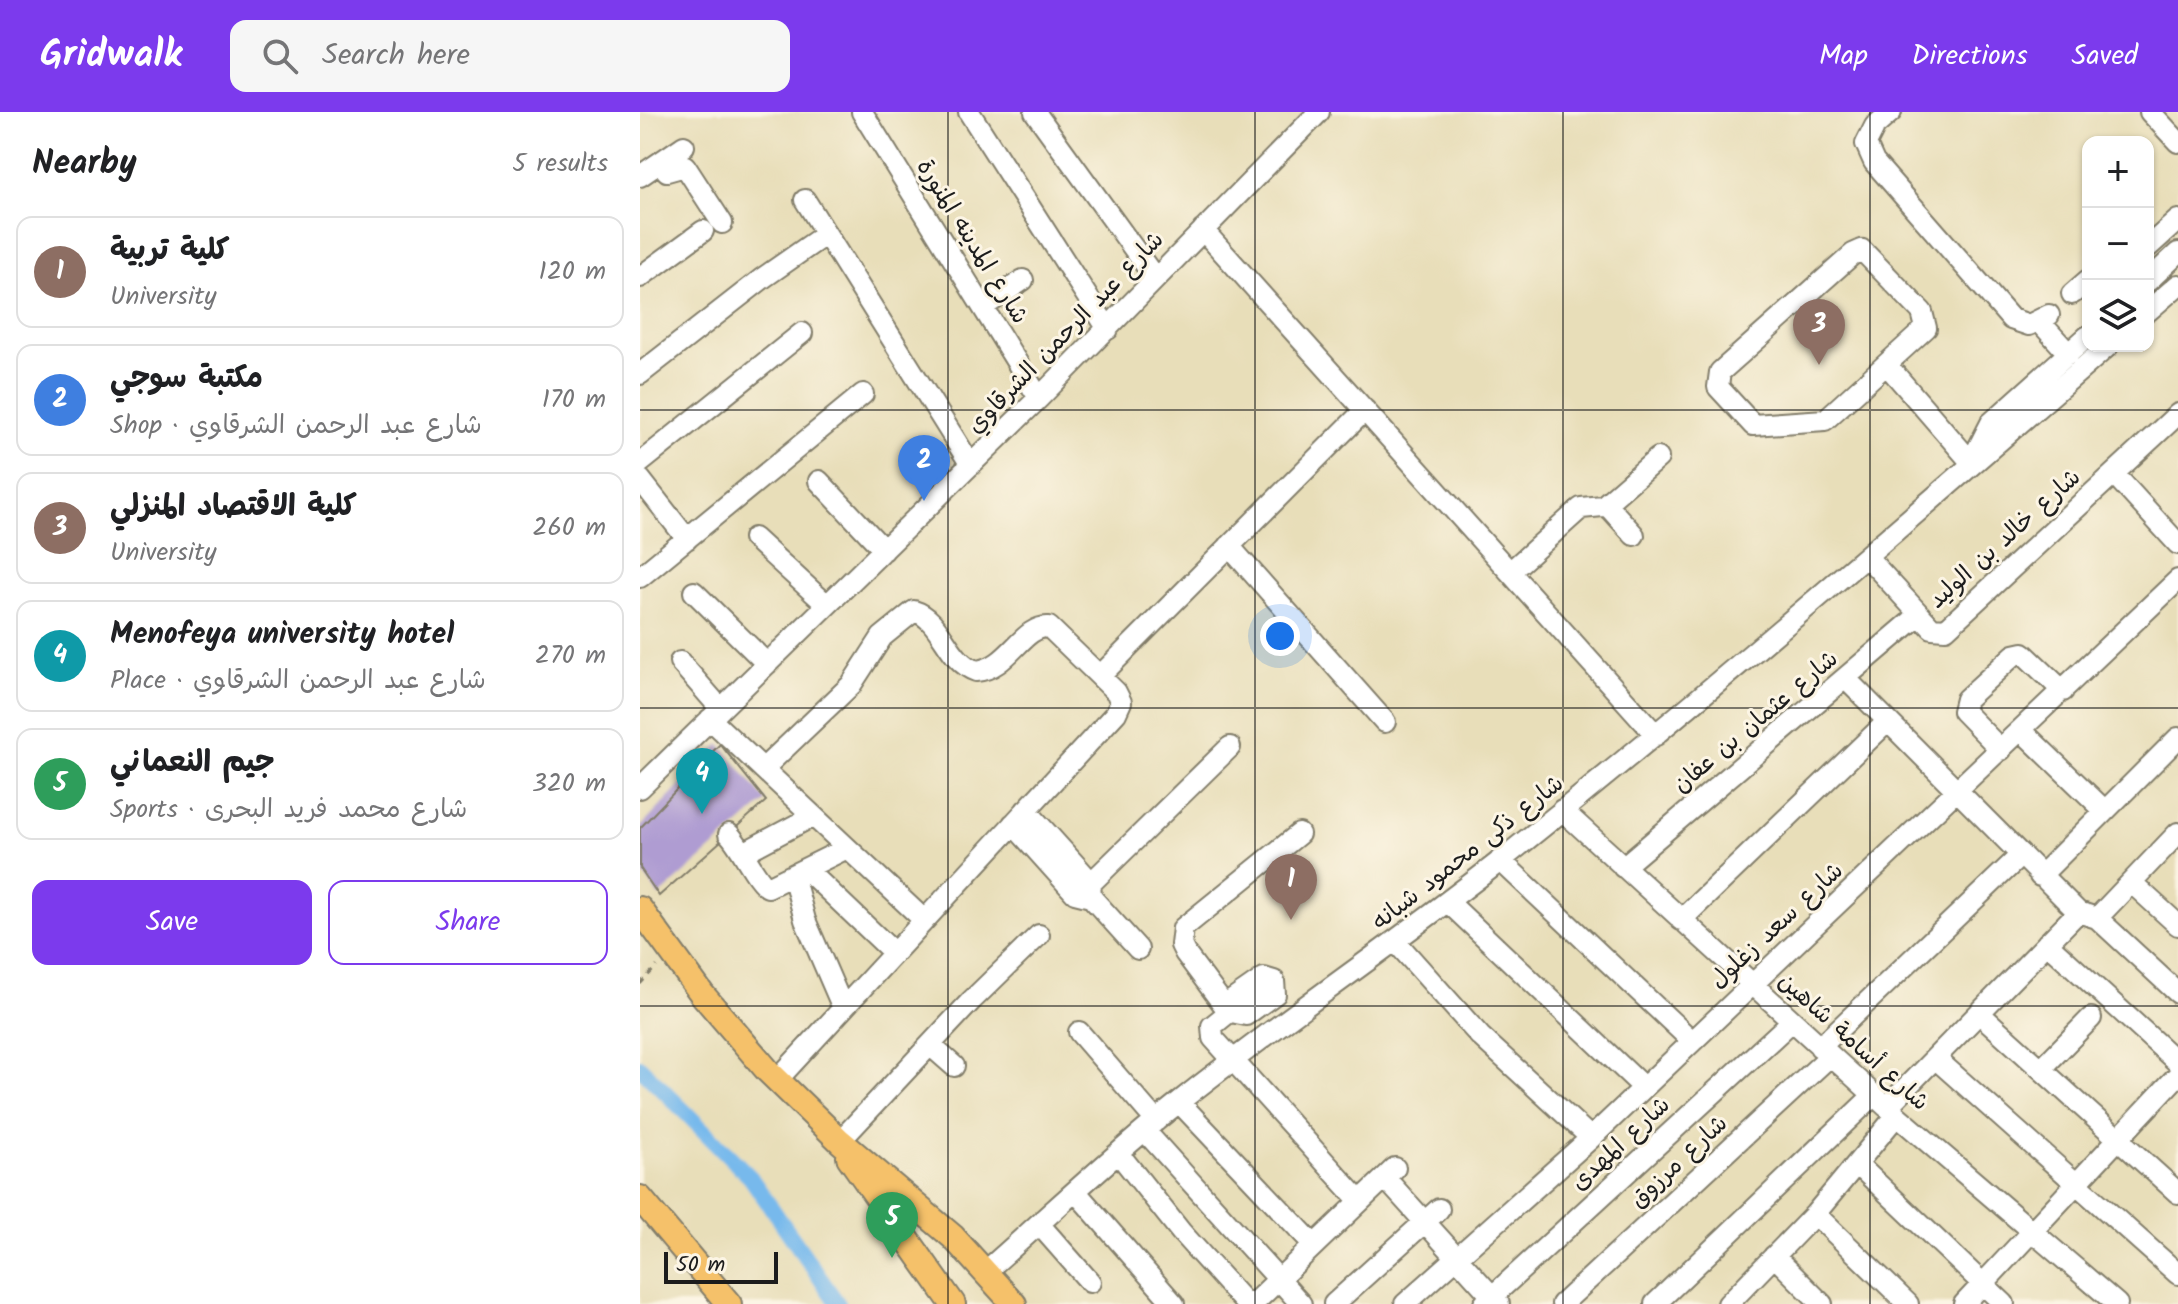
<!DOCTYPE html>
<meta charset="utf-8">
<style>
:root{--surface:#fff;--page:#f6f6f6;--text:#202124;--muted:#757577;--line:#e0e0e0;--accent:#7c3aed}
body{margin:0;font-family:Kalam,"Playpen Sans Arabic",sans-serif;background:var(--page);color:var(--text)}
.controls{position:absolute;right:24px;top:24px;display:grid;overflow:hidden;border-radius:16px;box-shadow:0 2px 6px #0004}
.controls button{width:72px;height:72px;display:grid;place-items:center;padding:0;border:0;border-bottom:2px solid var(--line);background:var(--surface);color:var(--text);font:40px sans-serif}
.scale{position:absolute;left:24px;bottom:20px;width:114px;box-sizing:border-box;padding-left:8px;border:4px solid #1c1c1c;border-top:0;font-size:22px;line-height:28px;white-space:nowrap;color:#1c1c1c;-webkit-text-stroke:6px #fcf5e5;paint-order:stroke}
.you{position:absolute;left:640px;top:524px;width:28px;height:28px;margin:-20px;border:6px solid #fff;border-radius:50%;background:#1a73e8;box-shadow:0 0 0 12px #1a73e833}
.badge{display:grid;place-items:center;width:52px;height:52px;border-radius:50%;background:var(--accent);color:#fff;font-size:26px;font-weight:700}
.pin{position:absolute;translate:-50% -66px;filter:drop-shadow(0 2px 4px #0008)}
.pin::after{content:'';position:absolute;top:42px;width:28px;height:24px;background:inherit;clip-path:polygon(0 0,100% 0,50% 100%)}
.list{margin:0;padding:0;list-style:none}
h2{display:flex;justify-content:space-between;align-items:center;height:104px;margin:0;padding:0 32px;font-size:34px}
h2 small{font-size:26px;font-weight:400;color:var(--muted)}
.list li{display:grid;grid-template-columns:52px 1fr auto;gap:24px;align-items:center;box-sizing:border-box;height:112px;margin:0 16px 16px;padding:0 16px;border:2px solid var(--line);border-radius:16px}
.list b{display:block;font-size:30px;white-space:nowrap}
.list p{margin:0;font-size:26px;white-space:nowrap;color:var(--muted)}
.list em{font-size:26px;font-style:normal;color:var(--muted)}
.actions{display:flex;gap:16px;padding:24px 32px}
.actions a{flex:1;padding:18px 0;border:2px solid var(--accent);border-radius:16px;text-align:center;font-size:28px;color:var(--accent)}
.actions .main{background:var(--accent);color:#fff}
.icon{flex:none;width:44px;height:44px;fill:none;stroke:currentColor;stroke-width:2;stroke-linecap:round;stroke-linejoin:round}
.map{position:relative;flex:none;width:1538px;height:1192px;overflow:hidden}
header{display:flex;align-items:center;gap:48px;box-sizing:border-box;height:112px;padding:0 40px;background:var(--accent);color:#fff}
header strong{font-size:38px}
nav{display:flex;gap:44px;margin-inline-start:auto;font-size:28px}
.search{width:560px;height:72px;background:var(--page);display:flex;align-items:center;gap:20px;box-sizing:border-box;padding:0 28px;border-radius:16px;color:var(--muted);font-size:30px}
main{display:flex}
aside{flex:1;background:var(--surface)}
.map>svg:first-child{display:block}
</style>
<header>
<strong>Gridwalk</strong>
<div class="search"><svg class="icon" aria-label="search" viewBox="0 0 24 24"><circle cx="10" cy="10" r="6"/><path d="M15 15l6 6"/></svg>Search here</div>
<nav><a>Map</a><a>Directions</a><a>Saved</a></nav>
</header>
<main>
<aside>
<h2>Nearby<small>5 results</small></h2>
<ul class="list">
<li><span class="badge" style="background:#8d6e63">1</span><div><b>كلية تربية</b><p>University</p></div><em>120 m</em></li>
<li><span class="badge" style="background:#3f7fe0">2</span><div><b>مكتبة سوجي</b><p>Shop · شارع عبد الرحمن الشرقاوي</p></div><em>170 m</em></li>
<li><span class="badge" style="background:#8d6e63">3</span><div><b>كلية الاقتصاد المنزلي</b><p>University</p></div><em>260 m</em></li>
<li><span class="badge" style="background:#0f9aa8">4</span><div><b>Menofeya university hotel</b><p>Place · شارع عبد الرحمن الشرقاوي</p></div><em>270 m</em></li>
<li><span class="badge" style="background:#2e9e5b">5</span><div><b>جيم النعماني</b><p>Sports · شارع محمد فريد البحرى</p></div><em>320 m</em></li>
</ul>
<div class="actions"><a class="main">Save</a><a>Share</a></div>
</aside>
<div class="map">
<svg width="1538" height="1192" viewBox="0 0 1538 1192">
<rect width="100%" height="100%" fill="#fcf5e5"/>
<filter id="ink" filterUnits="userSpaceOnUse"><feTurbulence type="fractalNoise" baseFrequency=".0125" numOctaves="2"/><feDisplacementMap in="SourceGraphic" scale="16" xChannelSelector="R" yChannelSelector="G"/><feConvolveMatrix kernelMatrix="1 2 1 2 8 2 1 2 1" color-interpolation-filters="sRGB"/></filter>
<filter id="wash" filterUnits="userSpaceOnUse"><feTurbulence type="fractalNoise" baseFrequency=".006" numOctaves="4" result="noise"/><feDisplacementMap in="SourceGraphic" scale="32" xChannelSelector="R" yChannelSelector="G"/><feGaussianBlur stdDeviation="1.8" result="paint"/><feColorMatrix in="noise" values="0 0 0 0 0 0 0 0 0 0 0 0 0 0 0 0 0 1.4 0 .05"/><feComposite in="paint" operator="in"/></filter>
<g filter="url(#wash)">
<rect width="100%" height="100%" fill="#e8deb9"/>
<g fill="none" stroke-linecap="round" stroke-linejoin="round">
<path stroke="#77b9ec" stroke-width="16" d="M 0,955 L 110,1065 L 198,1192"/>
</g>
<g id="blocks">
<path fill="#af9cd2" d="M 80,632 L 126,689 L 19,784 L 0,756 L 0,716 Z"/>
</g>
</g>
<g filter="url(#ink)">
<use href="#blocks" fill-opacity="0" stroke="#827d6a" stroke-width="2"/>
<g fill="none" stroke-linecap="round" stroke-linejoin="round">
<g stroke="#827d6a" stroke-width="24">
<path id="minor" d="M 222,0 L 399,286
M 329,0 L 468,217
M 395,0 L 515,166
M 1251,0 L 1235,14 L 1226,32 L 1234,50 L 1371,207 L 1389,213 L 1409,203
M 1510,0 L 1538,30
M 20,51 L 27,59 L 45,54 L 82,111
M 0,64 L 44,34
M 165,88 L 331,353
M 563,118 L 1016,623
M 1508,135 L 1538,108
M 1222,138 L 1282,200 L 1286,216 L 1185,308 L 1113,313 L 1078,275 L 1080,260 L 1213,142 Z
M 0,165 L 63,119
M 1508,169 L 1538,141
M 1432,182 L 1448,168
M 343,195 L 383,168
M 1508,199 L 1538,173
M 1400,210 L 1429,242
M 1247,253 L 1331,350
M 0,262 L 123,166 L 186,122
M 1331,350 L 1351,311 L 1448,224
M 0,351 L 162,221
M 1474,362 L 1538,432
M 0,367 L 47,427
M 179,369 L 244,438
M 966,392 L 994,423
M 114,426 L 187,493
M 589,434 L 745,610
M 1227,445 L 1292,516 L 1306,517 L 1538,302
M 870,460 L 941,396 L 963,394 L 1018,346
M 0,465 L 223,282
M 54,480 L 127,552
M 40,550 L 80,596
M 460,564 L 725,298
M 1205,566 L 1438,800
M 70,607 L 284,808
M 1381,618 L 1465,699
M 1361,638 L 1323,599 L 1326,587 L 1374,543 L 1383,541 L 1423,579
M 123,657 L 211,573 L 242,525 L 274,499 C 302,507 307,549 336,559 C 369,557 382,513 409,515 L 476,580 L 481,590 L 476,601 L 137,968
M 0,676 L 399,286 L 679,0
M 386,698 L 450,769 L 451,785 L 498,837
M 922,698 L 1247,995 L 1477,1192
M 373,712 L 435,781 L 451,785
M 89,722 C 101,734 117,770 128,775 L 207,736
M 105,740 L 173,704
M 860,748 L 1052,929
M 983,755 L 1279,503
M 166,757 L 254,841
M 153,763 L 165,808 L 203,896
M 1400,764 L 1538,626
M 451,771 L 590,635
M 1492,771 L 1538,813
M 808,790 L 1003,975
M 1457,806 L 1538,881
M 1041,808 L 1247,610
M 756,830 L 840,924 L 951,1026
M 1407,831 L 1538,951
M 624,866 L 634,869 L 635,882 L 606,903 L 596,901 L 594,887 Z
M 593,897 L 572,914 L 573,926 L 720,1089
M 589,900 L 545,841 L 541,833 L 543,816 L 659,722
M 1339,901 L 1538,1081
M 439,920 L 516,1009
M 290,933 L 314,954
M 1180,935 L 1380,744
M 1295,946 L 1538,1162
M 1401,957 L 1451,906
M 539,990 L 674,1133
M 1247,995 L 1438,800 L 1457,806 L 1538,721
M 505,1019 L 661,1192
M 200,1029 L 331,889 L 399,823
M 479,1042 L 541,1120 L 606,1192
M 1217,1052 L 1364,1192
M 745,1066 L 859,1192
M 436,1080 L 534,1192
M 1175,1102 L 1268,1192
M 399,1112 L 450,1170
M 1134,1144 L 1182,1192
M 346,1159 C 410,1103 472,1043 539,990 C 643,907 755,832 860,749 C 1068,583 1268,409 1468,234
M 613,1192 L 755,1056
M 694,1192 L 799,1097
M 765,1192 L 951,1026 L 1538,468
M 844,1192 L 1152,909
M 922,1192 L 1190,944
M 1015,1192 L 1234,983
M 1088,1192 L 1175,1102 L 1256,1004
M 1324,1192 L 1538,963"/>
</g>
<g stroke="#827d6a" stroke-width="28">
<path id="major" d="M 0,797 L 62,882 L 128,959 L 200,1029 L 313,1125 L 374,1192
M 209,1045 L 313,1192
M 0,1086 L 89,1192"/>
</g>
<path stroke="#827d6a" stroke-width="3" stroke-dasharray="6 6" stroke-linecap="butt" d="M 0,872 L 17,854"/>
<use href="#minor" stroke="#fff" stroke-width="20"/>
<use href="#major" stroke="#f5c16b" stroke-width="24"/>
</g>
</g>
<path fill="none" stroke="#1c1c1c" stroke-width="2" stroke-opacity="0.55" d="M 308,0 L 308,1192M 615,0 L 615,1192M 923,0 L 923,1192M 1230,0 L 1230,1192M 0,298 L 1538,298M 0,596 L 1538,596M 0,894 L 1538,894"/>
<g text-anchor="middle" stroke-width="6" stroke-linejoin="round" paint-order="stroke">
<g font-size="24" fill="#1c1c1c" stroke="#fcf5e5">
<text transform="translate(333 129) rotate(58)" y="8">شارع المدينه المنورة</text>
<text transform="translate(425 220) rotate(-46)" y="8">شارع عبد الرحمن الشرقاوي</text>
<text transform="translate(1364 426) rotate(-42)" y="8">شارع خالد بن الوليد</text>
<text transform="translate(1115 609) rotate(-40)" y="8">شارع عثمان بن عفان</text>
<text transform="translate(827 740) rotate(-38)" y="8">شارع ذكى محمود شبانه</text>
<text transform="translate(1136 813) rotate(-43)" y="8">شارع سعد زغلول</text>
<text transform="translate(1214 929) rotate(42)" y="8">شارع أسامة شاهين</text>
<text transform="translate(980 1031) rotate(-43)" y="8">شارع المهدى</text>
<text transform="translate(1038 1049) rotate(-43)" y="8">شارع مرزوق</text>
</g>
</g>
</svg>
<div class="controls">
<button>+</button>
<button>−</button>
<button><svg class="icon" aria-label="layers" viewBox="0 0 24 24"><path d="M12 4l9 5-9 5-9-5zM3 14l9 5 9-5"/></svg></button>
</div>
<div class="scale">50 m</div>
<div class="you"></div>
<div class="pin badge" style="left:651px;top:808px;background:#8d6e63">1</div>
<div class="pin badge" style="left:284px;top:389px;background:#3f7fe0">2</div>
<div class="pin badge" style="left:1179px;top:253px;background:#8d6e63">3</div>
<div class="pin badge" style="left:62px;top:702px;background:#0f9aa8">4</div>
<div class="pin badge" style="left:252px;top:1146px;background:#2e9e5b">5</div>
</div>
</main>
